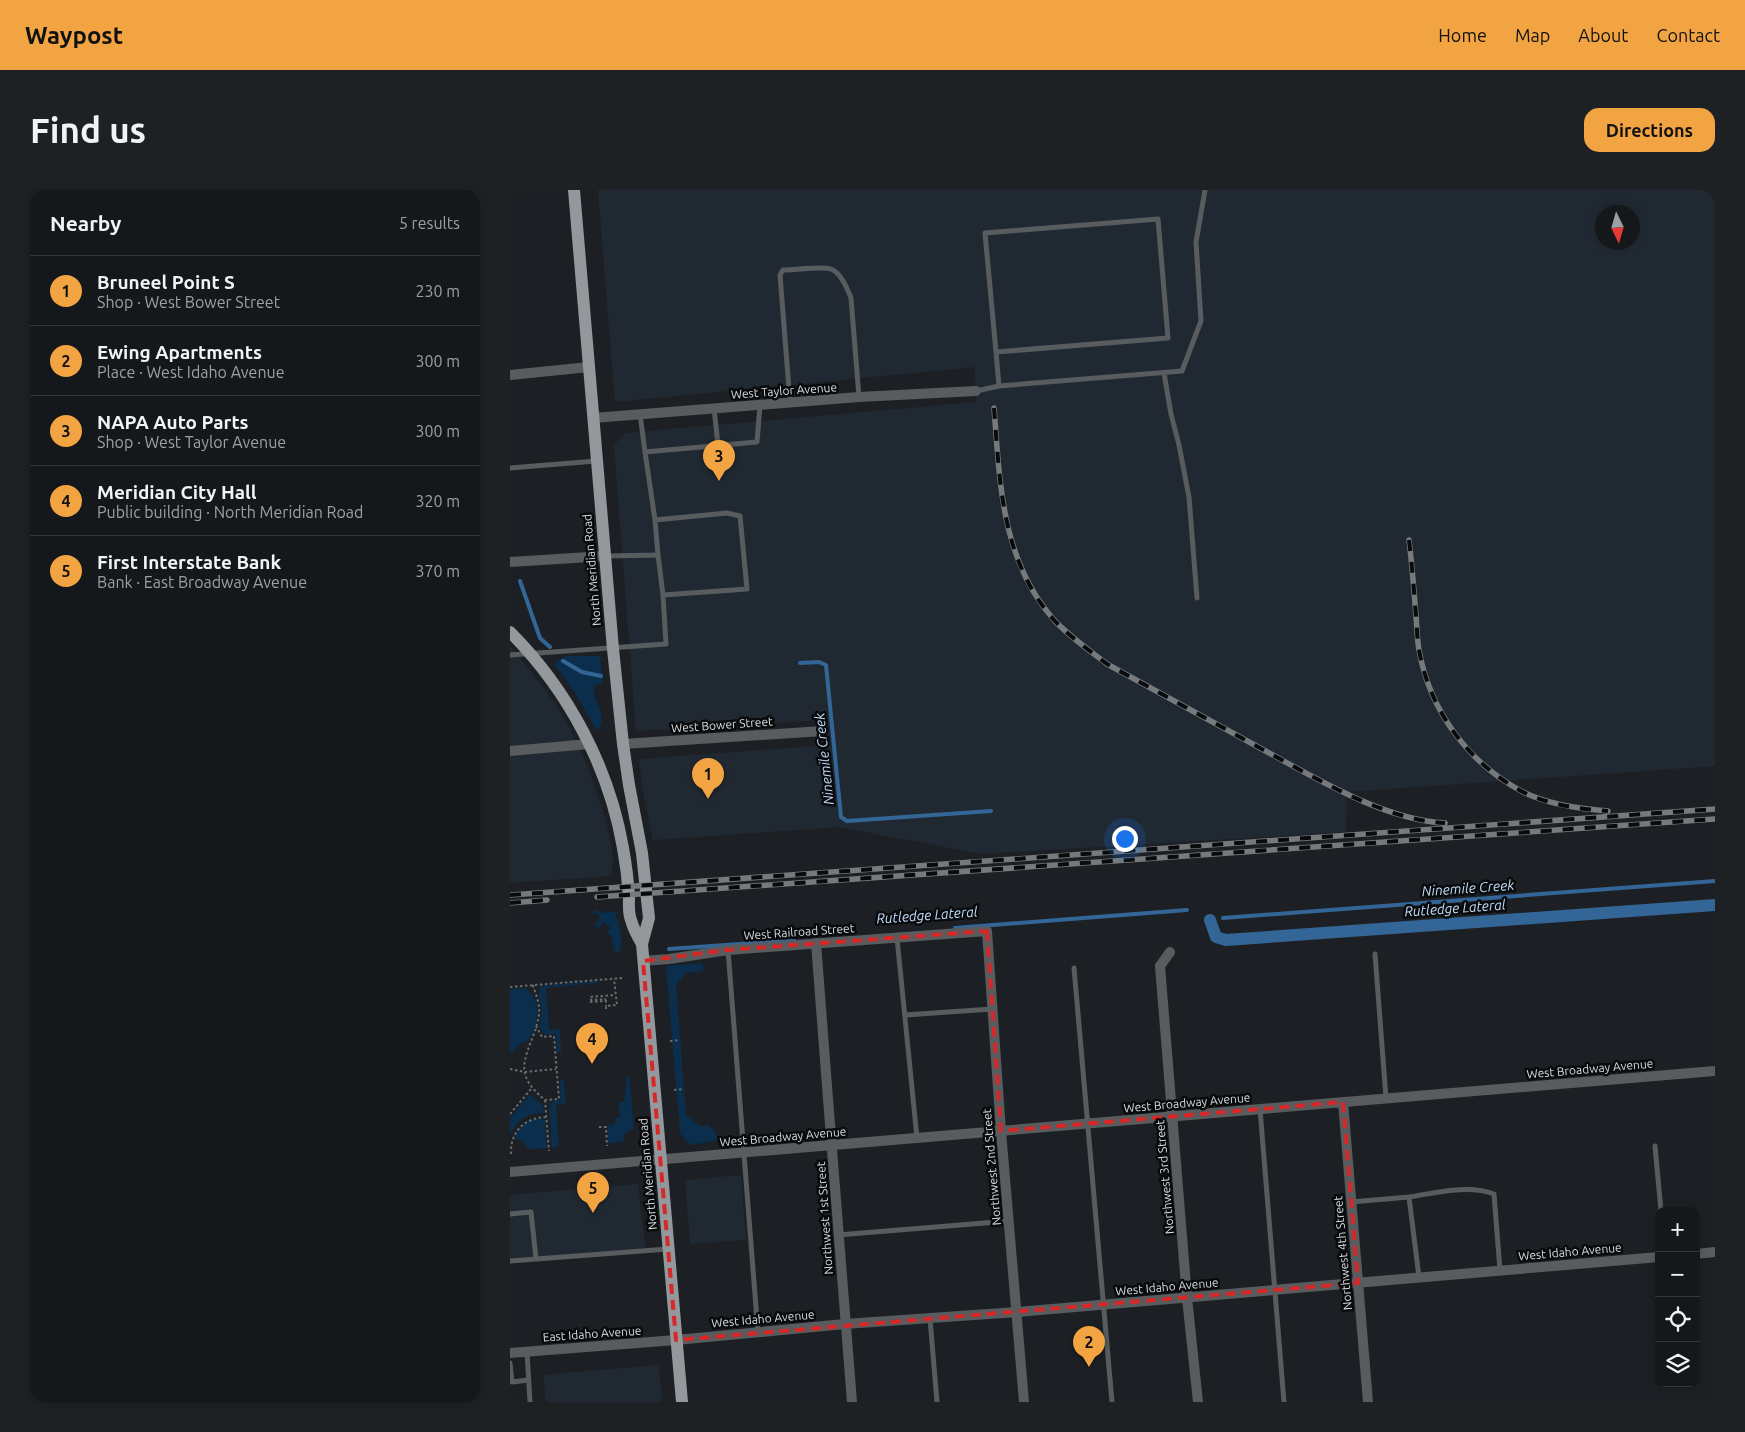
<!DOCTYPE html>
<meta charset="utf-8">
<style>
:root{--surface:#15181b;--page:#1e2124;--text:#f1f3f6;--muted:#9da0a3;--line:#34373a;--accent:#f3a442}
body{margin:0;font-family:Ubuntu,sans-serif;background:var(--page);color:var(--text)}
.controls{position:absolute;right:15px;bottom:15px;display:grid;overflow:hidden;border-radius:10px;box-shadow:0 2px 8px #0003}
.controls button{width:45px;height:45px;display:grid;place-items:center;padding:0;border:0;border-bottom:1px solid var(--line);background:var(--surface);color:var(--text);font:25px sans-serif}
.compass{position:absolute;left:1085px;top:15px;width:45px;height:45px;border-radius:50%;background:var(--surface);box-shadow:0 2px 8px #0003;rotate:175deg}
.you{position:absolute;left:614px;top:648px;width:18px;height:18px;margin:-12px;border:4px solid #fff;border-radius:50%;background:#1a73e8;box-shadow:0 0 0 8px #1a73e833}
.badge{display:grid;place-items:center;width:32px;height:32px;border-radius:50%;background:var(--accent);color:#111;font-size:16px;font-weight:700}
.pin{position:absolute;translate:-50% -41px;filter:drop-shadow(0 1px 2px #0008)}
.pin::after{content:'';position:absolute;top:26px;width:18px;height:15px;background:inherit;clip-path:polygon(0 0,100% 0,50% 100%)}
.list{margin:0;padding:0;list-style:none}
h2{display:flex;justify-content:space-between;align-items:center;height:65px;margin:0;padding:0 20px;font-size:21px}
h2 small{font-size:16px;font-weight:400;color:var(--muted)}
.list li{display:grid;grid-template-columns:32px 1fr auto;gap:15px;align-items:center;box-sizing:border-box;height:70px;padding:0 20px;border-top:1px solid var(--line)}
.list b{display:block;font-size:19px;white-space:nowrap}
.list p{margin:0;font-size:16px;white-space:nowrap;color:var(--muted)}
.list em{font-size:16px;font-style:normal;color:var(--muted)}
.icon{flex:none;width:28px;height:28px;fill:none;stroke:currentColor;stroke-width:2;stroke-linecap:round;stroke-linejoin:round}
.map{position:relative;flex:none;width:1205px;height:1212px;overflow:hidden;border-radius:15px}
header{display:flex;align-items:center;gap:30px;box-sizing:border-box;height:70px;padding:0 25px;background:var(--accent);color:#111}
header strong{font-size:24px}
nav{display:flex;gap:28px;margin-inline-start:auto;font-size:18px}
.intro{display:flex;align-items:center;justify-content:space-between;box-sizing:border-box;height:120px;padding:0 30px}
h1{margin:0;font-size:35px}
.button{padding:12px 22px;border-radius:15px;background:var(--accent);color:#111;font-size:18px;font-weight:700}
main{display:flex;gap:30px;padding:0 30px}
aside{flex:1;background:var(--surface);border-radius:15px;box-shadow:0 2px 8px #0003}
.map>svg:first-child{display:block}
</style>
<header>
<strong>Waypost</strong>
<nav><a>Home</a><a>Map</a><a>About</a><a>Contact</a></nav>
</header>
<div class="intro"><h1>Find us</h1><a class="button">Directions</a></div>
<main>
<aside>
<h2>Nearby<small>5 results</small></h2>
<ul class="list">
<li><span class="badge">1</span><div><b>Bruneel Point S</b><p>Shop · West Bower Street</p></div><em>230 m</em></li>
<li><span class="badge">2</span><div><b>Ewing Apartments</b><p>Place · West Idaho Avenue</p></div><em>300 m</em></li>
<li><span class="badge">3</span><div><b>NAPA Auto Parts</b><p>Shop · West Taylor Avenue</p></div><em>300 m</em></li>
<li><span class="badge">4</span><div><b>Meridian City Hall</b><p>Public building · North Meridian Road</p></div><em>320 m</em></li>
<li><span class="badge">5</span><div><b>First Interstate Bank</b><p>Bank · East Broadway Avenue</p></div><em>370 m</em></li>
</ul>
</aside>
<div class="map">
<svg width="1205" height="1212" viewBox="0 0 1205 1212">
<rect width="100%" height="100%" fill="#1c2024"/>
<path fill="#202932" fill-rule="evenodd" d="M 88,0 L 1205,0 L 1205,576 L 837,602 L 836,642 L 471,664 L 329,637 L 143,650 L 132,595 L 129,569 L 318,555 L 317,530 L 126,541 L 104,255 L 115,243 L 466,212 L 465,177 L 105,212 ZM 1092,22 L 1122,22 L 1122,52 L 1092,52 Z
M 0,456 L 34,498 L 48,518 L 58,535 L 78,577 L 96,631 L 100,649 L 103,671 L 101,686 L 0,693 Z
M 231,985 L 236,1050 L 180,1054 L 175,990 Z
M 128,994 L 135,1058 L 0,1070 L 0,1005 Z
M 149,1175 L 152,1212 L 36,1212 L 33,1185 Z"/>
<path fill="#0a2e4c" d="M 56,466 L 90,466 L 93,493 L 85,495 C 79,511 102,527 87,541 L 63,500 L 44,473 Z
M 86,720 L 91,723 L 104,721 C 110,734 114,750 109,763 L 105,763 L 101,747 L 97,742 L 101,738 L 94,732 L 89,738 L 84,736 L 90,728 L 87,723 L 83,724 L 83,722 Z
M 193,773 L 193,781 L 176,783 L 166,795 L 176,925 L 192,937 L 197,934 L 205,941 L 207,949 L 205,951 L 180,955 L 170,943 L 156,776 Z
M 85,791 L 87,793 L 36,798 L 39,840 L 50,839 L 51,863 L 47,863 L 46,844 L 35,845 L 29,837 L 32,821 L 29,806 L 30,797 L 32,796 Z
M 16,798 C 18,801 22,804 24,807 C 32,821 25,840 18,851 L 11,853 L 0,864 L 0,799 Z
M 119,885 L 124,938 L 115,944 L 113,952 L 98,953 L 97,935 L 105,934 L 105,928 L 110,927 L 109,912 L 114,912 L 117,886 Z
M 54,890 L 56,914 L 46,915 L 49,957 L 42,957 L 39,917 L 43,911 L 51,910 L 49,891 Z
M 20,904 L 33,916 L 34,923 C 19,922 6,931 0,945 L 0,928 Z
M 29,928 L 35,930 L 37,958 L 19,959 L 12,951 L 4,948 C 9,937 17,930 29,928 Z"/>
<g fill="none" stroke-linecap="round" stroke-linejoin="round">
<path stroke="#336696" stroke-width="4" d="M 10,391 L 30,448 L 40,457
M 53,471 L 72,482 L 91,486
M 290,473 L 309,472 L 316,475 L 331,627 L 337,631 L 481,621
M 713,728 L 1205,691
M 445,738 L 677,720
M 159,759 L 284,750"/>
<path stroke="#336696" stroke-width="12" d="M 700,730 L 706,747 L 716,750 L 1205,715"/>
<path stroke="#686b6f" stroke-width="2" stroke-dasharray="2.5 2.5" stroke-linecap="butt" d="M 23,795 C 25,803 29,811 29,818 C 30,825 27,834 25,841 C 13,873 5,885 35,910 L 49,909 L 44,846 L 32,847 L 26,836
M 0,797 L 112,788
M 96,811 L 95,809 L 81,810 L 80,807 L 105,805
M 80,812 L 96,811 L 96,816
M 96,819 L 96,816 L 107,815 L 104,789
M 160,851 L 170,850
M 0,879 L 15,882 L 46,879
M 164,900 L 174,899
M 35,910 L 39,961
M 0,924 L 21,899
M 89,937 L 96,937 L 97,956
M 1,964 C 0,941 15,928 36,927"/>
<path stroke="#595c5e" stroke-width="5" d="M 486,162 L 475,43 L 648,29 L 658,148 L 486,162 L 489,196
M 654,183 L 661,224 L 669,255 L 679,307 L 687,408
M 466,201 L 489,196 L 672,181 L 691,131 L 686,52 L 695,0
M 280,212 L 270,85 L 273,80 C 283,80 314,76 321,79 C 331,83 337,98 341,108 L 349,207
M 204,218 L 208,255
M 130,224 L 135,262 L 247,252 L 250,215
M 135,262 L 145,330
M 0,278 L 86,271
M 96,366 L 148,365 L 153,405 L 237,399 L 230,326 L 217,323 L 145,330 L 148,365
M 0,465 L 156,454 L 153,405
M 387,748 L 407,948
M 218,760 L 248,1143
M 865,764 L 876,908
M 564,778 L 602,1212
M 395,825 L 482,819
M 750,919 L 774,1212
M 1145,956 L 1151,1021
M 841,1012 L 899,1007
M 0,1024 L 21,1022 L 26,1069
M 328,1045 L 499,1031
M 0,1071 L 158,1059
M 909,1087 L 899,1007 C 925,1003 959,994 984,1004 L 990,1080
M 420,1129 L 427,1212
M 17,1162 L 20,1212
M 0,1173 L 2,1192 L 19,1190"/>
<path stroke="#595c5e" stroke-width="10" d="M 0,185 L 79,177
M 83,228 L 349,207 L 466,201
M 0,372 L 95,366
M 113,554 L 313,541
M 0,561 L 79,554
M 306,753 C 318,906 329,1059 342,1212
M 660,762 L 650,776 L 677,1108 L 688,1212
M 133,771 L 159,769 L 218,760 L 477,741 L 491,941 L 514,1212
M 833,912 L 858,1212
M 0,982 L 1205,881
M 1186,1064 L 1205,1062
M 0,1163 L 166,1150 L 335,1134 L 507,1122 L 1149,1067"/>
<path stroke="#93989c" stroke-width="12" d="M 64,0 L 103,459 L 113,554 L 119,595 L 132,663 L 139,728 L 132,754 L 172,1212
M 0,442 C 58,500 99,577 113,658 C 116,674 118,691 119,707 C 119,715 118,723 121,730 C 123,738 128,747 132,754"/>
<g stroke="#767a7d" stroke-width="5.5">
<path id="rail" d="M 484,218 C 490,293 491,370 544,430 C 560,447 579,460 597,474 C 648,502 699,530 750,558 C 804,587 873,630 935,633
M 899,350 C 902,375 904,400 906,426 C 907,437 907,449 909,460 C 920,521 958,573 1013,602 C 1039,615 1070,619 1098,621
M 0,705 L 1205,619
M 87,707 L 1205,629
M 0,713 L 37,710"/>
</g>
<use href="#rail" stroke="#080a0c" stroke-width="4" stroke-dasharray="11" stroke-linecap="butt"/>
</g>
<path fill="none" stroke="#d62828" stroke-width="4" stroke-dasharray="10 6" stroke-linejoin="round" d="M 477,741 L 491,941 L 833,912 L 848,1093 L 166,1150 L 133,771 L 218,760 Z"/>
<g text-anchor="middle" stroke-width="5" stroke-linejoin="round" paint-order="stroke">
<g font-size="12" fill="#d9dcdf" stroke="#080a0c">
<text transform="translate(274 201) rotate(-4)" y="4">West Taylor Avenue</text>
<text transform="translate(82 380) rotate(-95)" y="4">North Meridian Road</text>
<text transform="translate(212 535) rotate(-4)" y="4">West Bower Street</text>
<text transform="translate(289 742) rotate(-4)" y="4">West Railroad Street</text>
<text transform="translate(1080 879) rotate(-5)" y="4">West Broadway Avenue</text>
<text transform="translate(677 913) rotate(-5)" y="4">West Broadway Avenue</text>
<text transform="translate(273 947) rotate(-5)" y="4">West Broadway Avenue</text>
<text transform="translate(482 977) rotate(-95)" y="4">Northwest 2nd Street</text>
<text transform="translate(138 984) rotate(-95)" y="4">North Meridian Road</text>
<text transform="translate(655 987) rotate(-95)" y="4">Northwest 3rd Street</text>
<text transform="translate(315 1028) rotate(-94)" y="4">Northwest 1st Street</text>
<text transform="translate(1060 1062) rotate(-5)" y="4">West Idaho Avenue</text>
<text transform="translate(833 1063) rotate(-95)" y="4">Northwest 4th Street</text>
<text transform="translate(657 1097) rotate(-5)" y="4">West Idaho Avenue</text>
<text transform="translate(253 1129) rotate(-5)" y="4">West Idaho Avenue</text>
<text transform="translate(82 1144) rotate(-4)" y="4">East Idaho Avenue</text>
</g>
<g font-size="14" font-style="italic" fill="#c1ddf9" stroke="#080a0c">
<text transform="translate(314 569) rotate(-96)" y="5">Ninemile Creek</text>
<text transform="translate(958 698) rotate(-4)" y="5">Ninemile Creek</text>
<text transform="translate(945 718) rotate(-4)" y="5">Rutledge Lateral</text>
<text transform="translate(417 725) rotate(-4)" y="5">Rutledge Lateral</text>
</g>
</g>
</svg>
<div class="controls">
<button>+</button>
<button>−</button>
<button><svg class="icon" aria-label="locate" viewBox="0 0 24 24"><circle cx="12" cy="12" r="6"/><path d="M12 2v4M12 18v4M2 12h4M18 12h4"/></svg></button>
<button><svg class="icon" aria-label="layers" viewBox="0 0 24 24"><path d="M12 4l9 5-9 5-9-5zM3 14l9 5 9-5"/></svg></button>
</div>
<svg class="compass" viewBox="-18 -18 36 36"><path d="M0-13l5 13h-10z" fill="#e53935"/><path d="M0 13l5-13h-10z" fill="#9da0a3"/></svg>
<div class="you"></div>
<div class="pin badge" style="left:198px;top:609px">1</div>
<div class="pin badge" style="left:579px;top:1177px">2</div>
<div class="pin badge" style="left:209px;top:291px">3</div>
<div class="pin badge" style="left:82px;top:874px">4</div>
<div class="pin badge" style="left:83px;top:1023px">5</div>
</div>
</main>
